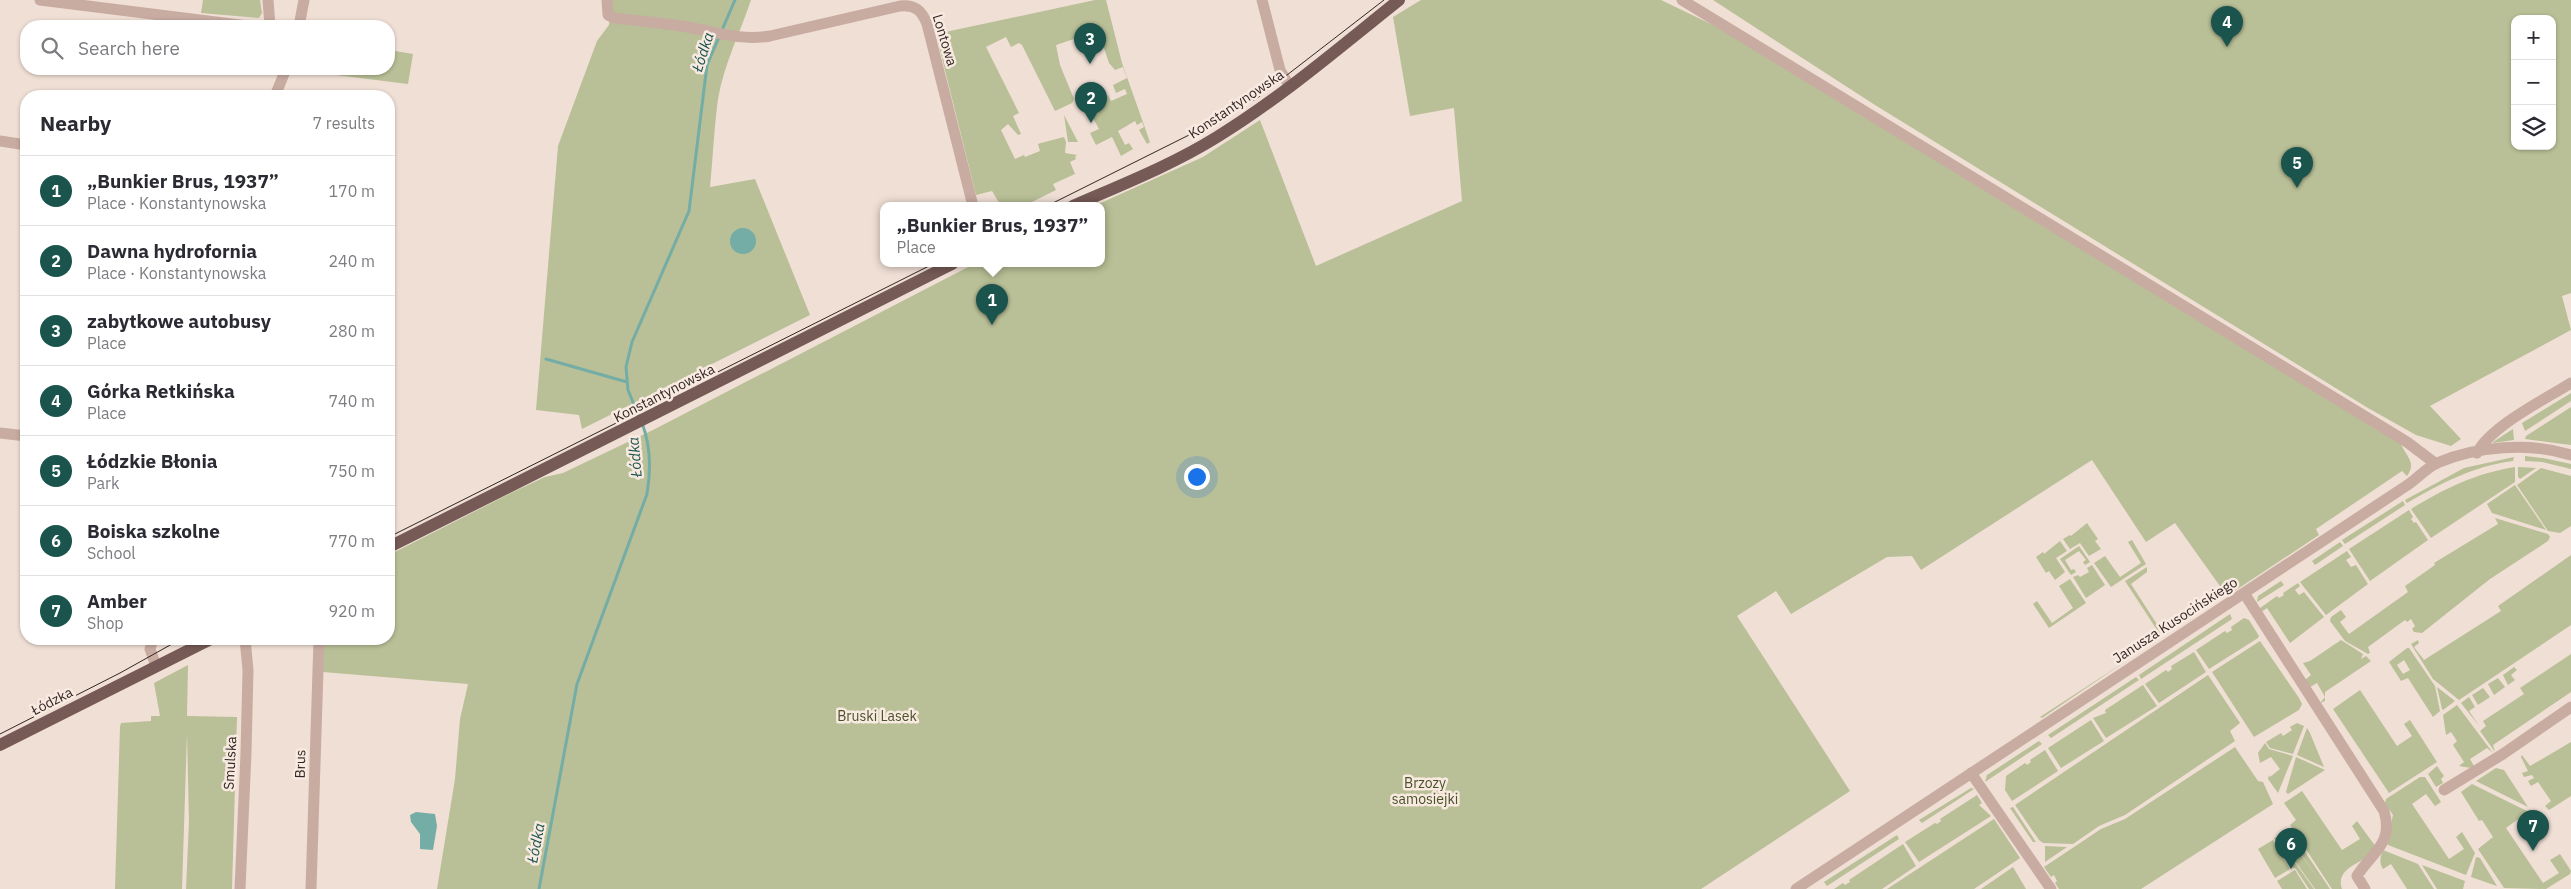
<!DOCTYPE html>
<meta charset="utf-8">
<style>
:root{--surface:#fff;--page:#f7f7f7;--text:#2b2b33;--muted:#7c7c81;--line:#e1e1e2;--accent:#1a544d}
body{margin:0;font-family:"IBM Plex Sans",sans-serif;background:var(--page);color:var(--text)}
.controls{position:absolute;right:15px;top:15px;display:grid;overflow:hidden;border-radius:10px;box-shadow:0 1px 4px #0004}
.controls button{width:45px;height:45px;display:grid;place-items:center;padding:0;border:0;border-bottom:1px solid var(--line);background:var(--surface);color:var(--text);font:25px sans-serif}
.you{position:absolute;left:1196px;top:476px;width:18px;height:18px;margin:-12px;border:4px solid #fff;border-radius:50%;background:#1a73e8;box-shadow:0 0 0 8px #1a73e833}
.badge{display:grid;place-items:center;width:32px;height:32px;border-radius:50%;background:var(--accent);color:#fff;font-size:16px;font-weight:700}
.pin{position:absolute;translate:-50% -41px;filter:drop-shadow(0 1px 2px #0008)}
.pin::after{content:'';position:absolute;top:26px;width:18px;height:15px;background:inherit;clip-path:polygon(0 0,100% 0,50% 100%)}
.popup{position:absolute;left:880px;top:202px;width:225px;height:65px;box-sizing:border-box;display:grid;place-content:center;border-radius:10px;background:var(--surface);filter:drop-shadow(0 1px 4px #0005);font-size:16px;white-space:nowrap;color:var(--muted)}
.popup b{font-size:19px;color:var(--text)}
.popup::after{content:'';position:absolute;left:50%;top:100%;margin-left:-10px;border:10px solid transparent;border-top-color:var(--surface)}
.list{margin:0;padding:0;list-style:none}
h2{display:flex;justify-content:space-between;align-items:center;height:65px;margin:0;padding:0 20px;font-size:21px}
h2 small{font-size:16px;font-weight:400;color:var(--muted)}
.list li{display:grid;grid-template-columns:32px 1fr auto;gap:15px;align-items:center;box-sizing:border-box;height:70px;padding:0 20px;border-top:1px solid var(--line)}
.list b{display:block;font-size:19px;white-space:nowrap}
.list p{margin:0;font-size:16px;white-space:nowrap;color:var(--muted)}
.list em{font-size:16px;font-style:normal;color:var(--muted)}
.icon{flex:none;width:28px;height:28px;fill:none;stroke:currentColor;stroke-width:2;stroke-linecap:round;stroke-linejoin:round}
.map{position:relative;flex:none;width:2571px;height:889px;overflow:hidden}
.search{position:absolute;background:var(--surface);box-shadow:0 1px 4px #0004;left:20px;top:20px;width:375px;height:55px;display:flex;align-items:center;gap:12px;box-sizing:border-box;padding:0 18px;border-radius:20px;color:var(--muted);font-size:19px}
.panel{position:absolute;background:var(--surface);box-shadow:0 1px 4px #0004;left:20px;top:90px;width:375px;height:555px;border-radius:20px}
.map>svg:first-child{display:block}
</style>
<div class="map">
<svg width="2571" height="889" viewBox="0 0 2571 889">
<rect width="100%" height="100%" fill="#f0dfd5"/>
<path fill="#b9bf96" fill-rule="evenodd" d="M 203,0 L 260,0 L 262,13 L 259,18 L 201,13 Z
M 611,0 L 751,0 C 740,33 724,64 718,99 C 714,128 713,158 710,187 L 755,179 L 810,315 L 582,429 L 579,415 L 536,410 L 558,146 L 597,41 L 609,25 Z
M 1095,0 L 1106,0 L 1122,63 L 1150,142 L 1147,144 L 1139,130 L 1144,127 L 1142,122 L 1137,125 L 1135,121 L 1118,131 L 1125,145 L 1129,143 L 1133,149 L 1121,156 L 1112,137 L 1096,145 L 1090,133 L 1099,129 L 1092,116 L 1098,113 L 1092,103 L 1108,95 L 1111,101 L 1127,94 L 1125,89 L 1116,93 L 1113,85 L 1127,78 L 1123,67 L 1115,70 L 1109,63 L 1100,36 L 1086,35 L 1056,45 L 1060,65 L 1074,99 L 1072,103 L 1055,111 L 1022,45 L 1019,43 L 1011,47 L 1006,37 L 986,47 L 1019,113 L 1013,116 L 1021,134 L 1018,135 L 1008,124 L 1001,130 L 1015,159 L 1024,155 L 1025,157 L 1040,151 L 1038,144 L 1041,143 L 1064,137 L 1066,142 L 1065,153 L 1077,155 L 1075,157 L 1076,159 L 1070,162 L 1075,174 L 1053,184 L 1056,190 L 1024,206 L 1001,206 L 992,191 L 976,195 L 936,34 Z
M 1421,0 L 1661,0 L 1717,27 L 2401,444 C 2406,456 2417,463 2407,476 L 2402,471 L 2316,529 L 2319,535 L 2227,596 L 2175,523 L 2146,542 L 2092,460 L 1921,570 L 1912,556 L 1887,557 L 1791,614 L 1776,591 L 1737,616 L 1850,791 L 1701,889 L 437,889 L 455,779 L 460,719 L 468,684 L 323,672 L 324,639 L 389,639 L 389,555 L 513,492 L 545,477 L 563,473 L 653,430 L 974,264 L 1101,264 L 1101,206 L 1094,206 L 1203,157 L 1260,120 L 1316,266 L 1462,201 L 1454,108 L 1410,116 L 1393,17 Z
M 1713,0 L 2571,0 L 2571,293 L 2562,296 L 2571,330 L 2430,406 L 2461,439 L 2451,446 L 2416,435 L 2368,408 L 1875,105 ZM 2515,19 L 2552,19 L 2552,146 L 2515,146 Z
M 389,50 L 413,54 L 408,84 L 296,70 L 389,69 Z
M 1064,115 L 1078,142 L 1068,142 Z
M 2571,393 L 2571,401 L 2525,431 L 2522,423 Z
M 2571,407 L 2571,445 L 2525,439 L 2526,436 Z
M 2513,429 L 2514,440 L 2493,443 L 2493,442 Z
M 2525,456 L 2543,458 L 2571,464 L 2571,469 L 2542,462 L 2525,461 Z
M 2514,457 L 2513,461 C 2474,466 2441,483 2407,503 L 2405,500 L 2464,468 Z
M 2515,467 L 2515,482 L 2431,538 L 2411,509 C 2444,489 2476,473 2515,467 Z
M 2518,467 L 2536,468 L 2520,479 L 2518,477 Z
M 2541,468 L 2571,476 L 2571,526 L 2560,533 L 2548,531 L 2517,485 Z
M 2515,485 L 2546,530 L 2492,513 L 2487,504 Z
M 2403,501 L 2405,505 L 2345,544 L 2342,540 Z
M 2409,510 L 2413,517 L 2411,519 L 2414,523 L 2416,522 L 2428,540 L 2370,581 L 2349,549 Z
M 2495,518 L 2548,534 L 2550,537 L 2548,541 L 2490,579 L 2422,633 L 2414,632 L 2412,629 L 2415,626 L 2411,619 L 2407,622 L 2405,620 L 2368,647 L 2370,653 L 2368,654 L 2345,641 L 2330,621 L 2331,617 L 2341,610 L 2346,617 L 2340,622 L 2349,634 L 2408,592 L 2405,586 L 2435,565 L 2434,563 L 2498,524 Z
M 2087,523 L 2098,539 L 2095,541 L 2101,549 L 2089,556 L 2080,543 L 2070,549 L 2063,539 L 2070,535 L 2071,536 Z
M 2132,540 L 2146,564 L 2111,587 L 2094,563 L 2105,556 L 2120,577 L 2141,563 L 2128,542 Z
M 2060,541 L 2067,551 L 2056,558 L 2065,572 L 2055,580 L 2049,571 L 2046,573 L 2036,557 L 2043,552 L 2044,554 Z
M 2340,542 L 2343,546 L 2315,565 L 2312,561 Z
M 2079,546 L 2090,562 L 2085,565 L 2083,562 L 2086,560 L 2079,551 L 2065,560 L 2071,570 L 2074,569 L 2076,572 L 2071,575 L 2060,559 Z
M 2347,551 L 2351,557 L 2346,560 L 2351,567 L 2356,565 L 2368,584 L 2326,615 L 2300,582 Z
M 2571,555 L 2571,625 L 2459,700 L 2433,679 L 2411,644 L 2418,640 L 2419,643 L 2414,647 L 2424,660 L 2501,611 L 2498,606 Z
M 2092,565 L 2105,585 L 2086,598 L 2073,577 L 2078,575 L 2080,577 L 2089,572 L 2087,568 Z
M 2147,567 L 2147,572 L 2131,584 L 2162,632 L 2169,628 L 2170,630 L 2161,636 L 2125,581 Z
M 2070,579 L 2086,603 L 2049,628 L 2033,604 L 2037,601 L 2052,623 L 2073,608 L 2059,586 Z
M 2281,581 L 2284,585 L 2257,602 L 2258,596 Z
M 2298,583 L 2300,586 L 2295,590 L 2299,595 L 2304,592 L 2324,617 L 2290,643 L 2267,608 L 2261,612 L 2260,608 L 2277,596 L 2279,598 L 2284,595 L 2283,593 Z
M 2230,614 L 2232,619 L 2141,679 L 2139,675 Z
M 2244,618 L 2249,620 L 2259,636 L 2258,638 L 2209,669 L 2196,650 L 2225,631 L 2227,633 L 2232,630 L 2231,627 Z
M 2341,640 L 2363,654 L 2361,659 L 2366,656 L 2371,661 L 2325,692 L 2325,701 L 2320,703 L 2325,697 L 2317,683 L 2310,687 L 2305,680 L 2311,675 L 2303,663 L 2310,661 Z
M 2260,641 L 2299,698 L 2302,704 L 2299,710 L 2254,737 L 2212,672 Z
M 2407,648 L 2409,648 L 2435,686 L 2440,711 L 2433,717 L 2408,678 L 2401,681 L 2389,662 ZM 2404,660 L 2410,670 L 2403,674 L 2397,665 Z
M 2194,652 L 2206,672 L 2159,703 L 2145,684 L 2166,670 L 2168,672 L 2172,669 L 2171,666 Z
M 2571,654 L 2571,692 L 2493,745 L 2495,752 L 2480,731 L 2486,726 L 2483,721 L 2524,694 L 2520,688 Z
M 2126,661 L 2042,718 L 2040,717 Z
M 188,665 L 187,716 L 237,717 L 232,889 L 186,889 L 189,821 L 187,733 L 182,889 L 115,889 L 120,727 L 121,723 L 151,721 L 151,716 L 160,716 L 154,683 Z
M 2514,667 L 2517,670 L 2511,675 L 2515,680 L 2508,685 L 2503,675 Z
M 2208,675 L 2240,723 L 2230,731 L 2235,741 L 2125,815 L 2099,826 L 2073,844 L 2043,843 L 2039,840 L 2015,805 Z
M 2136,677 L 2139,680 L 2051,738 L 2048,735 Z
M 2498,678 L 2505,687 L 2494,695 L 2488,684 Z
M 2143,685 L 2157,706 L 2106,738 L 2093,718 L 2106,713 L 2105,710 Z
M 2437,687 L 2455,701 L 2443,710 L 2442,709 Z
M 2483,688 L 2490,697 L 2478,705 L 2472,695 Z
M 2360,690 L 2397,746 L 2412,736 L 2404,724 L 2410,720 L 2437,762 L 2389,793 L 2333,709 Z
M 2469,697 L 2475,707 L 2469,711 L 2480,727 L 2461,703 Z
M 2457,705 L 2493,753 L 2487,748 L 2470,759 L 2474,766 L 2471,768 L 2459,766 L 2464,762 L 2453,745 L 2457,741 L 2451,732 L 2446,735 L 2443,715 Z
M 2091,720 L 2104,741 L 2061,768 L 2048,748 Z
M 2297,723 L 2304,726 L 2293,754 L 2270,748 L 2266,742 L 2281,733 L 2283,736 L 2292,730 L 2290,727 Z
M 2307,728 L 2310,733 L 2324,767 L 2297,755 Z
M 2039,741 L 2042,744 L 1985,782 L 1987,775 Z
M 2571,742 L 2571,796 L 2549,810 L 2545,806 L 2551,801 L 2538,782 L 2531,786 L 2528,781 L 2534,778 L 2532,775 L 2524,777 L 2522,773 L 2528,771 L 2521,757 L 2522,755 L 2530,766 Z
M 2265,743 L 2269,749 L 2293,756 L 2278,793 L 2268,779 L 2269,775 L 2270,777 L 2280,769 L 2271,757 L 2260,763 L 2258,753 Z
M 2235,747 L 2258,781 L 2263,782 L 2273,804 L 2141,889 L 2059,889 L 2055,883 L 2057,881 L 2054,875 L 2051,877 L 2044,867 L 2101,829 L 2125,819 Z
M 2045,750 L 2058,771 L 2012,801 L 2005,790 L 2006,776 L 2025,763 L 2027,765 L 2031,762 L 2030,760 Z
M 2296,757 L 2325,770 L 2288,794 L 2286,792 Z
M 2437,766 L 2444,776 L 2441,779 L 2443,783 L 2436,787 L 2428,774 Z
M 2496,768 L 2504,770 L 2528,807 L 2476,781 Z
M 2420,777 L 2425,777 L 2441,802 L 2435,806 L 2426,794 L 2412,804 L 2449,859 L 2464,849 L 2456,837 L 2462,832 L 2475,853 L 2466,875 L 2388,845 L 2387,841 L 2393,815 L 2385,803 L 2386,799 Z
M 2472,784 L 2533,814 L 2539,824 L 2530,830 L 2521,817 L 2506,828 L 2543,883 L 2559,873 L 2550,860 L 2560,854 L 2571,871 L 2570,874 L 2546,889 L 2504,888 L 2478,849 L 2493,837 L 2482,820 L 2479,821 L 2461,792 Z
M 1971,788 L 1974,789 L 1922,823 L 1919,820 Z
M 2302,791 L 2342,850 L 2360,839 L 2352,826 L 2357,821 L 2376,847 C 2368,864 2334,865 2342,889 L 2332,889 L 2290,825 L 2296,820 L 2284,803 Z
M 1977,795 L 1982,803 L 1979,805 L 1991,816 L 1919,862 L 1905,842 L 1935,823 L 1937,824 L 1941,821 L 1940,819 Z
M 2013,807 L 2036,842 L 2033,842 L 2010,808 Z
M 1994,819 L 2020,858 L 1974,889 L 1887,889 Z
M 2289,828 L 2330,889 L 2315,889 L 2285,847 L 2292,842 L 2322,884 L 2292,841 L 2289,842 L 2282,832 Z
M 1897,835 L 1899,839 L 1827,886 L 1824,882 Z
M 2277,837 L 2314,889 L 2309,889 L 2295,868 L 2293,868 L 2274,838 Z
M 2273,840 L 2290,869 L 2275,878 L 2258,849 Z
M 1903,844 L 1916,866 L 1882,889 L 1834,889 L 1843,883 L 1845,885 L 1850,882 L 1849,880 Z
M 2045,846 L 2067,847 L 2045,862 Z
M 2383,850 L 2418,864 L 2434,889 L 2407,889 L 2391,864 L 2383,869 C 2379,863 2380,857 2383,850 Z
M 2476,857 L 2480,858 L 2497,886 L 2471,877 Z
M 2422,865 L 2465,881 L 2463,889 L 2437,889 Z
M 2013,867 L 2026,889 L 1981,889 Z
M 2295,870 L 2307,889 L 2282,889 L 2277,881 Z"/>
<path fill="#74ada5" d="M730 241a13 13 0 1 1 26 0a13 13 0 1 1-26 0Z
M 416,812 L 435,814 L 437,826 L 433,850 L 420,849 L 420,834 L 411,822 L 410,815 Z"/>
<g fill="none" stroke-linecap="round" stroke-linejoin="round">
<path stroke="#74ada5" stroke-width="3" d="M 546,359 L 627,382
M 639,417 L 628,390 L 626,367 L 632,342 L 689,211 L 707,65 L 735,0
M 539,889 L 577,684 L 647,494 C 651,470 651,446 642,423"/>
<path stroke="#c8aca2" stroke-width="11" d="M 40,0 L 248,26
M 268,0 L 270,26
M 607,0 L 608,15 L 614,18 C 639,21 663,23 687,27 C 716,32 741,41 770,36 L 900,6 C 915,4 922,11 927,24 L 973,206
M 1262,0 L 1280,70 L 1290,87
M 1682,0 L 2407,442 L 2436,464
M 299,26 L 304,0
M 275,96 L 286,69
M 0,141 L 26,145
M 0,433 L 26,436
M 2477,453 C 2491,426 2544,400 2571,383
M 2244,593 L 2384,811 C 2394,844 2372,852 2357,876 L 2365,889
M 153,639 L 150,649 L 156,666
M 1971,773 L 2051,889
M 2444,790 L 2503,754 L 2571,707
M 240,889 L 246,753 L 248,670 L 245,639
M 311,889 L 319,639
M 1796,889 L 2406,486 C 2416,480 2426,468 2437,463 C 2476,446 2530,442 2571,455"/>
<path stroke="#755a55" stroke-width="12" d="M 1073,206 C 1121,185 1172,165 1217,137 C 1282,97 1340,47 1399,0
M 389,547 L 952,264
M 0,745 L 211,639"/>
<path stroke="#322624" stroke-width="1" d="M 1047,206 L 1209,125 L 1256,99 L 1384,0
M 389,537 L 933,264
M 0,734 L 120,673 L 181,639"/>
</g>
<g text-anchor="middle" stroke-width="5" stroke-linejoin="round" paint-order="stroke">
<g font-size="14" fill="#322624" stroke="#f8eae1">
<text transform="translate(945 40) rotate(73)" y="5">Lontowa</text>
<text transform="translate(1236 104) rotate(-34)" y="5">Konstantynowska</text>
<text transform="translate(664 393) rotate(-27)" y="5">Konstantynowska</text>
<text transform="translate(2175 620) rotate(-33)" y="5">Janusza Kusocińskiego</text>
<text transform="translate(52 701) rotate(-27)" y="5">Łódzka</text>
<text transform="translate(230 763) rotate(-87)" y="5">Smulska</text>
<text transform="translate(300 764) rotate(-89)" y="5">Brus</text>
</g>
<g font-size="14" fill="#495128" stroke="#f8eae1">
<text x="877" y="721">Bruski Lasek</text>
<text x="1425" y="788">Brzozy<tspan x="1425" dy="16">samosiejki</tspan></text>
</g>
<g font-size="15" font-style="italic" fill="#1a544d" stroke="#f8eae1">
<text transform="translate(703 52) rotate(-72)" y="5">Łódka</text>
<text transform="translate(635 457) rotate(-95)" y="5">Łódka</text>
<text transform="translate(536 843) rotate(-79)" y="5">Łódka</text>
</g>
</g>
</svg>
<div class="controls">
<button>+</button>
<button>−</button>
<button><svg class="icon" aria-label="layers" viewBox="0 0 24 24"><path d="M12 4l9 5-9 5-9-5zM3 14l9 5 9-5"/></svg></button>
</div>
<div class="you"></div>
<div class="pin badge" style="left:992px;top:325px">1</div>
<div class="popup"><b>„Bunkier Brus, 1937”</b>Place</div>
<div class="pin badge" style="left:1091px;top:123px">2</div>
<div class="pin badge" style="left:1090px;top:64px">3</div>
<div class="pin badge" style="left:2227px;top:47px">4</div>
<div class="pin badge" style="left:2297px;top:188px">5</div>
<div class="pin badge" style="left:2291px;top:869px">6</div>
<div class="pin badge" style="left:2533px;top:851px">7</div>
<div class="search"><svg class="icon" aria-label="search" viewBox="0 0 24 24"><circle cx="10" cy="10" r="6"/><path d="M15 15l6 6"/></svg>Search here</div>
<section class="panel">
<h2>Nearby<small>7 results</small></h2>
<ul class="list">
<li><span class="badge">1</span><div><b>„Bunkier Brus, 1937”</b><p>Place · Konstantynowska</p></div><em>170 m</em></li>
<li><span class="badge">2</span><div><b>Dawna hydrofornia</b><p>Place · Konstantynowska</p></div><em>240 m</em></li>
<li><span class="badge">3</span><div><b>zabytkowe autobusy</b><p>Place</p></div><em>280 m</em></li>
<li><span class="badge">4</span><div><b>Górka Retkińska</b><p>Place</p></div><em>740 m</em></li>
<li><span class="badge">5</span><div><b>Łódzkie Błonia</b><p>Park</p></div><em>750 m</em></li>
<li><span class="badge">6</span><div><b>Boiska szkolne</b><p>School</p></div><em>770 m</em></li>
<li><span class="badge">7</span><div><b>Amber</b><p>Shop</p></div><em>920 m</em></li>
</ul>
</section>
</div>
